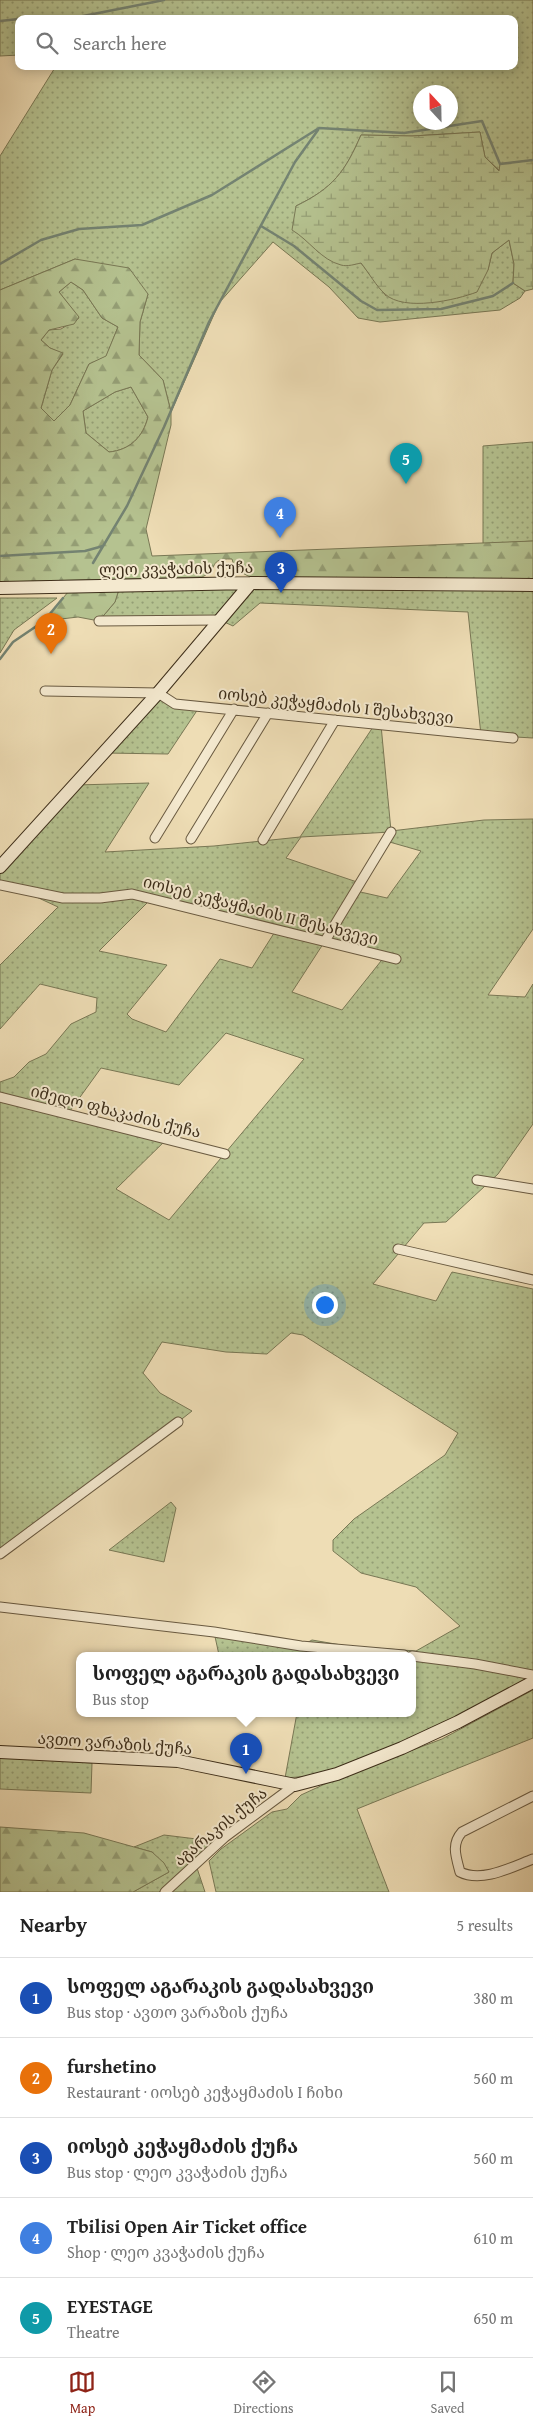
<!DOCTYPE html>
<meta charset="utf-8">
<style>
:root{--surface:#fff;--page:#f6f6f6;--text:#222;--muted:#767676;--line:#e0e0e0;--accent:#8f2418}
body{margin:0;font-family:"Gentium Book Plus","Noto Serif Georgian",serif;background:var(--page);color:var(--text)}
.compass{position:absolute;left:413px;top:85px;width:45px;height:45px;border-radius:50%;background:var(--surface);box-shadow:0 2px 12px #0003;rotate:338deg}
.you{position:absolute;left:324px;top:1304px;width:18px;height:18px;margin:-12px;border:4px solid #fff;border-radius:50%;background:#1a73e8;box-shadow:0 0 0 8px #1a73e833}
.badge{display:grid;place-items:center;width:32px;height:32px;border-radius:50%;background:var(--accent);color:#fff;font-size:16px;font-weight:700}
.pin{position:absolute;translate:-50% -41px;filter:drop-shadow(0 1px 2px #0008)}
.pin::after{content:'';position:absolute;top:26px;width:18px;height:15px;background:inherit;clip-path:polygon(0 0,100% 0,50% 100%)}
.popup{position:absolute;left:76px;top:1652px;width:340px;height:65px;box-sizing:border-box;display:grid;place-content:center;border-radius:10px;background:var(--surface);filter:drop-shadow(0 1px 4px #0005);font-size:16px;white-space:nowrap;color:var(--muted)}
.popup b{font-size:19px;color:var(--text)}
.popup::after{content:'';position:absolute;left:50%;top:100%;margin-left:-10px;border:10px solid transparent;border-top-color:var(--surface)}
.list{margin:0;padding:0;list-style:none}
h2{display:flex;justify-content:space-between;align-items:center;height:65px;margin:0;padding:0 20px;font-size:21px}
h2 small{font-size:16px;font-weight:400;color:var(--muted)}
.list li{display:grid;grid-template-columns:32px 1fr auto;gap:15px;align-items:center;box-sizing:border-box;height:80px;padding:0 20px;border-top:1px solid var(--line)}
.list b{display:block;font-size:19px;white-space:nowrap}
.list p{margin:0;font-size:16px;white-space:nowrap;color:var(--muted)}
.list em{font-size:16px;font-style:normal;color:var(--muted)}
.icon{flex:none;width:28px;height:28px;fill:none;stroke:currentColor;stroke-width:2;stroke-linecap:round;stroke-linejoin:round}
.map{position:relative;flex:none;width:533px;height:1892px;overflow:hidden}
.search{position:absolute;background:var(--surface);box-shadow:0 2px 12px #0003;left:15px;right:15px;top:15px;height:55px;display:flex;align-items:center;gap:12px;box-sizing:border-box;padding:0 18px;border-radius:10px;color:var(--muted);font-size:19px}
.sheet{height:465px;background:var(--surface)}
nav{display:flex;justify-content:space-around;align-items:center;box-sizing:border-box;height:70px;border-top:1px solid var(--line);background:var(--surface);font-size:14px;color:var(--muted)}
nav a{display:grid;justify-items:center;gap:2px}
nav .on{color:var(--accent)}
.map>svg:first-child{display:block}
</style>
<div class="map">
<svg width="533" height="1892" viewBox="0 0 533 1892">
<defs>
<pattern id="grass-dots" width="8" height="8" patternUnits="userSpaceOnUse" patternTransform="scale(1.25)"><rect width="8" height="8" fill="#b5c290"/><path d="M2 2h.1M6 6h.1" fill="none" stroke="#949e75" stroke-width="1.8" stroke-linecap="round"/></pattern>
<pattern id="forest-firs" width="22" height="20" patternUnits="userSpaceOnUse" patternTransform="scale(1.25)"><rect width="22" height="20" fill="#b5c290"/><path d="M5 1l3.5 6h-7zM16 11l3.5 6h-7z" fill="#949e75"/></pattern>
<pattern id="wetland-marsh" width="20" height="14" patternUnits="userSpaceOnUse" patternTransform="scale(1.25)"><rect width="20" height="14" fill="#b5c290"/><path d="M1 5h8M5 5V1M11 12h8M15 12V8" fill="none" stroke="#949e75"/></pattern>
</defs>
<rect width="100%" height="100%" fill="#eeddb5"/>
<filter id="stains"><feTurbulence type="fractalNoise" baseFrequency=".004" numOctaves="4"/><feColorMatrix values="0 0 0 0 .2 0 0 0 0 .09 0 0 0 0 .02 0 0 0 .5 -.17"/></filter>
<radialGradient id="worn" r=".72"><stop offset=".6" stop-color="#630" stop-opacity="0"/><stop offset="1" stop-color="#630" stop-opacity=".3"/></radialGradient>
<path fill="url(#grass-dots)" stroke="#797855" fill-rule="evenodd" d="M 0,0 L 533,0 L 533,160 L 500,164 L 500,171 L 485,157 L 480,132 L 412,136 L 361,135 C 345,172 333,188 296,206 L 307,239 L 318,252 L 361,263 L 386,296 L 488,270 L 492,253 L 509,240 L 514,264 L 513,283 L 525,291 L 520,298 L 500,310 L 380,322 L 358,318 L 329,287 L 273,242 L 219,303 L 171,412 L 163,380 L 139,355 L 140,322 L 148,294 L 75,259 L 0,290 L 0,156 L 56,66 L 514,66 L 514,19 L 19,19 L 19,55 L 0,56 ZM 420,92 L 450,92 L 450,122 L 420,122 Z
M 71,282 L 83,290 L 102,318 L 118,327 L 106,357 L 89,364 L 70,405 L 54,421 L 41,408 L 52,370 L 63,354 L 50,348 L 41,340 L 49,330 L 61,329 L 79,318 L 59,292 Z
M 131,387 L 148,417 C 143,437 130,450 109,452 L 86,433 L 83,411 L 115,392 Z
M 533,442 L 533,541 L 483,544 L 483,446 Z
M 533,585 L 533,738 L 481,735 L 468,612 L 260,603 L 233,626 L 220,620 L 99,621 L 115,602 L 120,586 Z
M 0,598 L 57,598 L 14,630 L 0,653 Z
M 158,693 L 175,704 L 200,706 L 168,754 L 105,753 Z
M 375,724 L 381,725 L 391,831 L 484,820 L 533,819 L 533,929 L 488,995 L 525,997 L 533,984 L 533,1124 L 498,1174 L 446,1222 L 424,1223 L 373,1284 L 436,1301 L 452,1272 L 533,1289 L 533,1683 L 337,1774 L 285,1778 L 297,1713 L 412,1713 L 412,1655 L 219,1655 L 214,1632 L 301,1646 L 312,1640 L 347,1646 L 416,1651 L 460,1626 L 416,1587 L 361,1573 L 333,1551 L 333,1540 L 354,1519 L 445,1455 L 458,1433 L 303,1335 L 291,1333 L 267,1354 L 226,1352 L 162,1342 L 143,1373 L 160,1393 L 192,1411 L 145,1448 L 0,1551 L 0,1082 L 14,1077 L 29,1062 L 46,1054 L 71,1024 L 96,1012 L 97,998 L 40,984 L 0,1029 L 0,965 L 58,907 L 0,880 L 0,867 L 76,785 L 149,783 L 105,852 L 214,846 L 300,837 ZM 391,832 L 386,841 L 421,851 L 387,898 L 356,891 L 360,883 L 286,858 L 301,837 ZM 151,899 L 276,930 L 252,968 L 220,959 L 166,1032 L 132,1019 L 127,1014 L 167,965 L 99,951 ZM 325,941 L 385,956 L 342,1010 L 292,992 ZM 226,1033 L 304,1059 L 169,1220 L 116,1189 L 170,1136 L 70,1111 L 101,1068 L 179,1085 Z
M 171,1502 L 176,1508 L 164,1562 L 109,1550 Z
M 533,1690 L 533,1738 L 357,1809 L 389,1892 L 216,1892 L 209,1861 L 221,1849 L 272,1812 L 287,1809 L 301,1795 L 338,1778 L 442,1739 Z
M 0,1757 L 92,1763 L 91,1793 L 0,1789 Z
M 164,1835 L 213,1841 L 159,1892 L 133,1892 L 169,1872 L 152,1852 L 134,1847 Z"/>
<path fill="url(#forest-firs)" stroke="#797855" fill-rule="evenodd" d="M 75,259 L 129,268 L 148,294 L 140,322 L 139,355 L 163,380 L 171,412 L 171,425 L 146,529 L 152,556 L 533,541 L 533,579 L 250,577 L 235,569 L 232,559 C 207,558 220,569 202,577 L 0,582 L 0,290 ZM 71,282 L 83,290 L 102,318 L 118,327 L 106,356 L 89,364 L 70,405 L 54,421 L 41,408 L 52,370 L 63,353 L 50,348 L 41,340 L 49,330 L 74,324 L 79,317 L 59,292 ZM 131,387 L 148,417 C 143,437 130,450 109,452 L 86,433 L 83,411 L 115,392 Z
M 73,586 L 120,586 L 115,602 L 99,621 L 78,617 L 44,621 Z
M 0,1827 L 84,1833 L 152,1852 L 164,1863 L 169,1872 L 133,1892 L 0,1892 Z
M 197,1868 L 205,1892 L 170,1892 Z"/>
<path fill="url(#wetland-marsh)" stroke="#797855" d="M 480,132 L 485,157 L 499,171 L 500,164 L 533,160 L 533,289 L 525,291 L 513,283 L 514,264 L 509,240 L 492,253 L 488,270 L 477,292 C 456,300 404,312 385,294 C 376,286 369,273 361,263 C 356,264 347,267 341,265 C 321,260 309,240 292,230 L 296,206 C 333,188 345,172 361,135 L 412,136 Z"/>
<g fill="none" stroke-linecap="round" stroke-linejoin="round">
<path stroke="#748372" stroke-width="2.5" d="M 27,19 L 43,19
M 68,19 L 164,0
M 0,21 L 19,19
M 261,226 L 294,246 L 361,301 L 377,310 L 441,309 L 493,296 L 513,283
M 0,264 L 41,240 L 79,229 L 142,225 L 212,195 L 319,128 L 404,133 L 482,121 L 500,164 L 533,160
M 0,556 L 85,551 L 103,546
M 93,563 L 127,506 L 164,427 L 209,322 L 295,162 L 318,130
M 0,659 L 13,642 L 44,621 L 63,598"/>
<g stroke="#695a41" stroke-width="11">
<path id="street" d="M 99,621 L 220,620
M 45,691 L 158,693 L 175,704 L 513,738
M 155,838 L 234,709
M 191,839 L 268,713
M 263,840 L 335,720
M 0,885 L 63,898 L 100,898 L 132,894 L 396,959
M 325,941 L 391,832
M 0,1097 L 225,1154
M 477,1180 L 533,1189
M 398,1249 L 533,1280
M 0,1554 L 178,1422
M 0,1607 L 214,1632 L 301,1646 L 404,1655
M 412,1656 L 475,1664 L 533,1675
M 533,1796 L 462,1832 C 451,1844 456,1857 460,1872 C 482,1883 512,1867 533,1859
M 165,1892 L 225,1837 L 295,1785"/>
</g>
<g stroke="#3d2e1a" stroke-width="14">
<path id="secondary" d="M 0,588 L 251,583 L 533,585
M 0,867 L 158,693 L 251,583
M 0,1752 L 178,1761 L 295,1785 L 337,1774 L 402,1748 L 458,1722 L 533,1682"/>
</g>
<use href="#street" stroke="#f4e9cf" stroke-width="9"/>
<use href="#secondary" stroke="#f4e9cf" stroke-width="12"/>
</g>
<g text-anchor="middle" stroke-width="4" stroke-linejoin="round" paint-order="stroke">
<g font-size="16" fill="#3d2e1a" stroke="#f4e9cf">
<text transform="translate(176 568) rotate(-1)" y="6">ლეო კვაჭაძის ქუჩა</text>
<text transform="translate(336 705) rotate(6)" y="6">იოსებ კეჭაყმაძის I შესახვევი</text>
<text transform="translate(261 910) rotate(14)" y="6">იოსებ კეჭაყმაძის II შესახვევი</text>
<text transform="translate(116 1111) rotate(14)" y="6">იმედო ფხაკაძის ქუჩა</text>
<text transform="translate(115 1743) rotate(4)" y="6">ავთო ვარაზის ქუჩა</text>
<text transform="translate(220 1826) rotate(-39)" y="6">აგარაკის ქუჩა</text>
</g>
</g>
<rect width="100%" height="100%" filter="url(#stains)"/>
<rect width="100%" height="100%" fill="url(#worn)"/>
</svg>
<svg class="compass" viewBox="-18 -18 36 36"><path d="M0-13l5 13h-10z" fill="#e53935"/><path d="M0 13l5-13h-10z" fill="#767676"/></svg>
<div class="you"></div>
<div class="pin badge" style="left:246px;top:1774px;background:#1a4fb4">1</div>
<div class="popup"><b>სოფელ აგარაკის გადასახვევი</b>Bus stop</div>
<div class="pin badge" style="left:51px;top:654px;background:#e8710a">2</div>
<div class="pin badge" style="left:281px;top:593px;background:#1a4fb4">3</div>
<div class="pin badge" style="left:280px;top:538px;background:#3f7fe0">4</div>
<div class="pin badge" style="left:406px;top:484px;background:#0f9aa8">5</div>
<div class="search"><svg class="icon" aria-label="search" viewBox="0 0 24 24"><circle cx="10" cy="10" r="6"/><path d="M15 15l6 6"/></svg>Search here</div>
</div>
<section class="sheet">
<h2>Nearby<small>5 results</small></h2>
<ul class="list">
<li><span class="badge" style="background:#1a4fb4">1</span><div><b>სოფელ აგარაკის გადასახვევი</b><p>Bus stop · ავთო ვარაზის ქუჩა</p></div><em>380 m</em></li>
<li><span class="badge" style="background:#e8710a">2</span><div><b>furshetino</b><p>Restaurant · იოსებ კეჭაყმაძის I ჩიხი</p></div><em>560 m</em></li>
<li><span class="badge" style="background:#1a4fb4">3</span><div><b>იოსებ კეჭაყმაძის ქუჩა</b><p>Bus stop · ლეო კვაჭაძის ქუჩა</p></div><em>560 m</em></li>
<li><span class="badge" style="background:#3f7fe0">4</span><div><b>Tbilisi Open Air Ticket office</b><p>Shop · ლეო კვაჭაძის ქუჩა</p></div><em>610 m</em></li>
<li><span class="badge" style="background:#0f9aa8">5</span><div><b>EYESTAGE</b><p>Theatre</p></div><em>650 m</em></li>
</ul>
</section>
<nav>
<a class="on"><svg class="icon" aria-label="map" viewBox="0 0 24 24"><path d="M3 6l6-2 6 2 6-2v14l-6 2-6-2-6 2zM9 4v14M15 6v14"/></svg>Map</a>
<a><svg class="icon" aria-label="directions" viewBox="0 0 24 24"><path d="M12 3l9 9-9 9-9-9zM9 14v-3h6M13 9l2 2-2 2"/></svg>Directions</a>
<a><svg class="icon" aria-label="saved" viewBox="0 0 24 24"><path d="M7 4h10v16l-5-4-5 4z"/></svg>Saved</a>
</nav>
